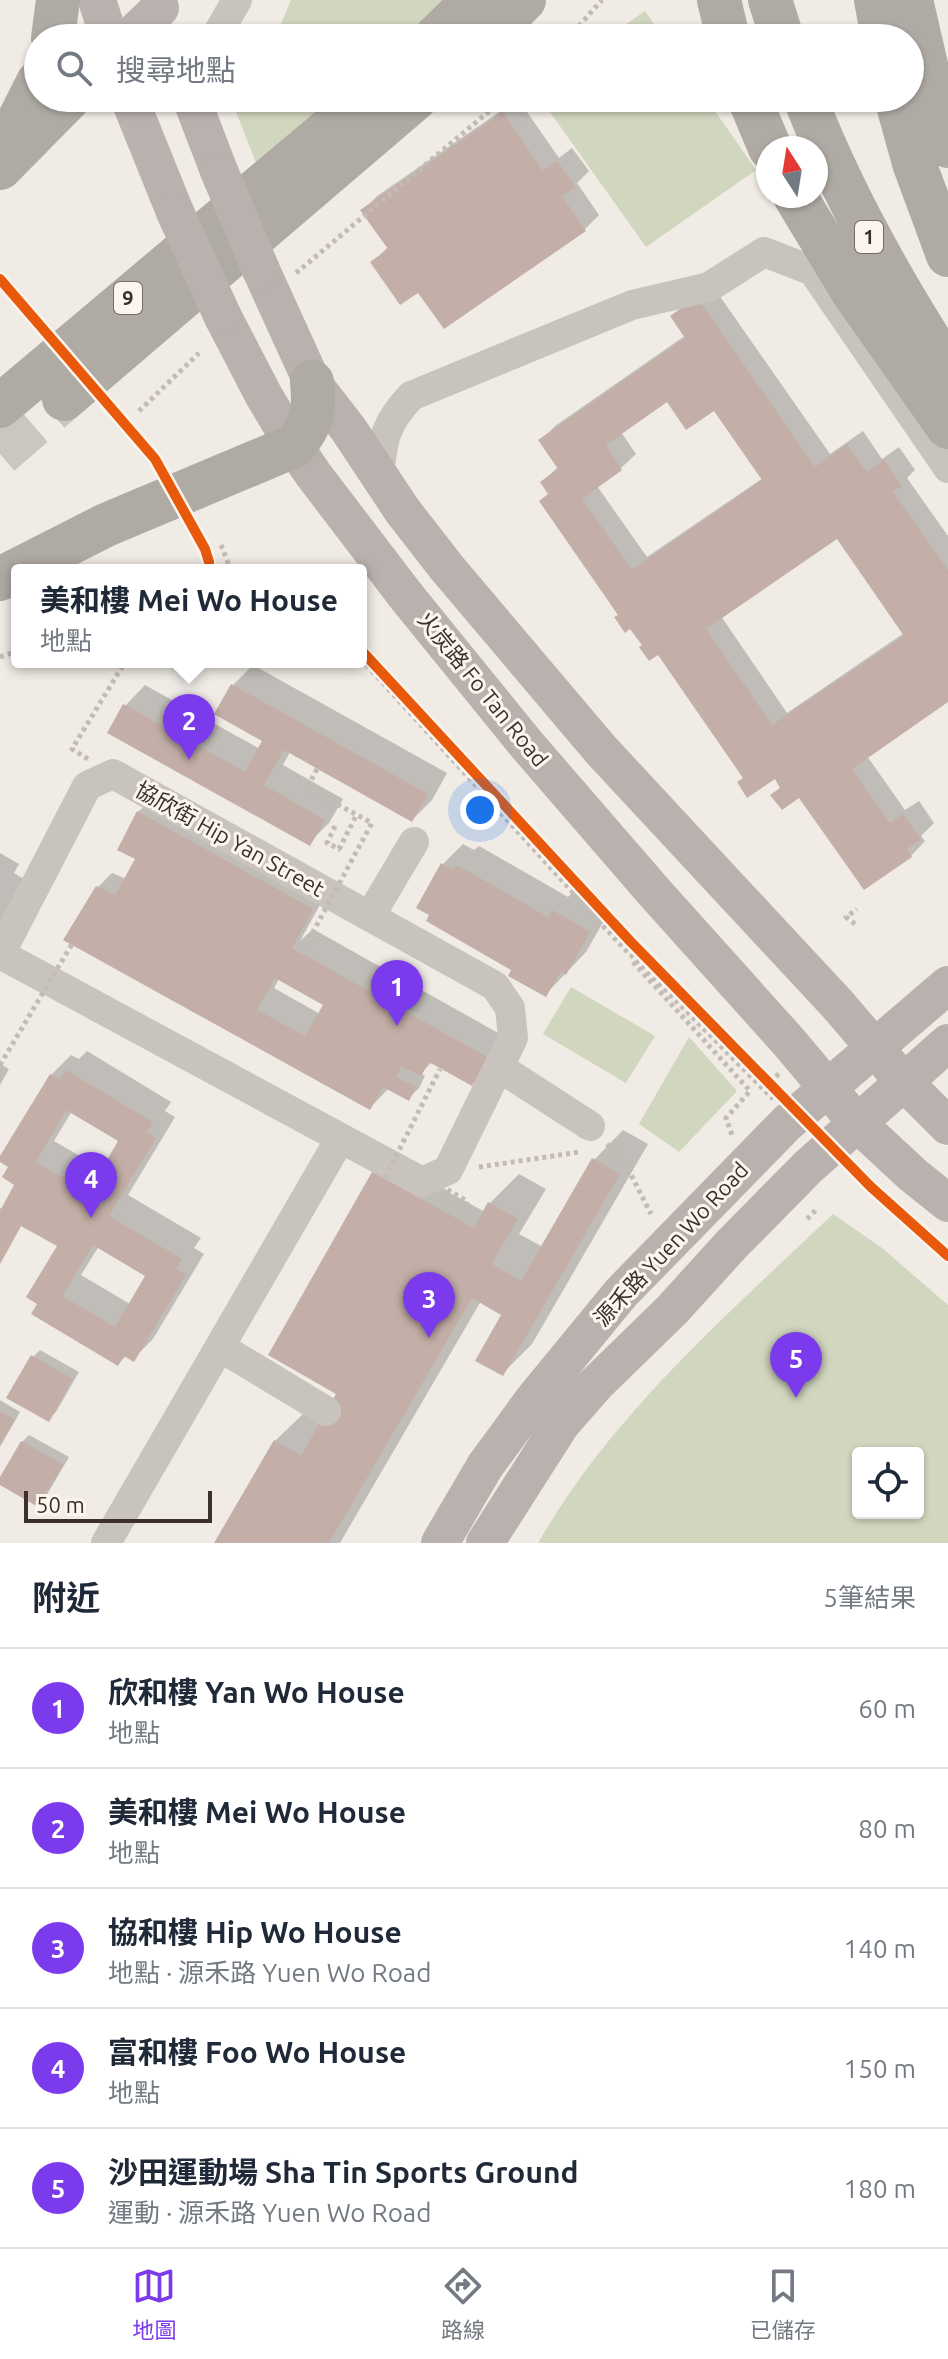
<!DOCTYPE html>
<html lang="zh-TW">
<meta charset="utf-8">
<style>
:root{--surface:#fff;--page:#f2f2f3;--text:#1f2937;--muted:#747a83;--line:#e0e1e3;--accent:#7c3aed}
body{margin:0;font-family:Ubuntu,"Noto Sans TC",sans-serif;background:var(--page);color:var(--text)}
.controls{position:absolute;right:24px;bottom:24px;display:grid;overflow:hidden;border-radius:8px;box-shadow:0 2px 6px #0004}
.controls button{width:72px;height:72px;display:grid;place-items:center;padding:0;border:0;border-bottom:2px solid var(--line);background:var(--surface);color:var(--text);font:40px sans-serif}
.compass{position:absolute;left:756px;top:136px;width:72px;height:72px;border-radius:50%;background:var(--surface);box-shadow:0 2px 6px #0004;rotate:348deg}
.scale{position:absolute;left:24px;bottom:20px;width:188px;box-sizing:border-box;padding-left:8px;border:4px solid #3b302b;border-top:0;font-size:22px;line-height:28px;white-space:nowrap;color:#3b302b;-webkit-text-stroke:6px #fbf5ee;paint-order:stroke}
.you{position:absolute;left:480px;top:810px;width:28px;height:28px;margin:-20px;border:6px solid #fff;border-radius:50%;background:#1a73e8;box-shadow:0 0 0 12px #1a73e833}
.badge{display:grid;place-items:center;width:52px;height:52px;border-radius:50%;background:var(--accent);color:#fff;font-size:26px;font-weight:700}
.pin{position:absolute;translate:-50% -66px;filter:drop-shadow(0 2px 4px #0008)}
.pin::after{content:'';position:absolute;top:42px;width:28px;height:24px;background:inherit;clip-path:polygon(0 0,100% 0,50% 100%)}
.popup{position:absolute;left:11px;top:564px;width:356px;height:104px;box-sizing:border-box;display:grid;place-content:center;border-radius:8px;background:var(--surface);filter:drop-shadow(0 2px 6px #0005);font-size:26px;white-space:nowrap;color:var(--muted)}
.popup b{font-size:30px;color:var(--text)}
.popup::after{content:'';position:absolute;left:50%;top:100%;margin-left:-16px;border:16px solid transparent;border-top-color:var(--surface)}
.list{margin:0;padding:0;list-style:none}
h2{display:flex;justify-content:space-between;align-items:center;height:104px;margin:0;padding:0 32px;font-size:34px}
h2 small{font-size:26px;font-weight:400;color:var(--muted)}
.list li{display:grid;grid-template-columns:52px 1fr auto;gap:24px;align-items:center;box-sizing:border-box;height:120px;padding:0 32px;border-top:2px solid var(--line)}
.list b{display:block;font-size:30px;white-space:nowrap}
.list p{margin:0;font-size:26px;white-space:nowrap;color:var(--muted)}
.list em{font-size:26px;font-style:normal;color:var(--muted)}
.icon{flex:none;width:44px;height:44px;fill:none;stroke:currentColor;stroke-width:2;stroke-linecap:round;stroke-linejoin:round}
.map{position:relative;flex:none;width:948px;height:1543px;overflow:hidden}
.search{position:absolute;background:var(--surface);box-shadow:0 2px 6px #0004;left:24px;right:24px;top:24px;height:88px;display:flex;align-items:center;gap:20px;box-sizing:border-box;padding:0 28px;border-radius:44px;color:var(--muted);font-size:30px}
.sheet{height:704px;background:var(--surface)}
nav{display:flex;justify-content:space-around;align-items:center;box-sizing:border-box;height:112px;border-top:2px solid var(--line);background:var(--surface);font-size:22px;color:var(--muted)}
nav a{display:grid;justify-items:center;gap:4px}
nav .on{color:var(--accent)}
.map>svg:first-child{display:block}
</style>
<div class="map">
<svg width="948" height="1543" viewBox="0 0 948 1543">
<rect width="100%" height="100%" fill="#f0ebe5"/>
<path fill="#d1d6bf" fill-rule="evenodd" d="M 291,0 L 457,0 L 416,38 L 275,38 Z
M 645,11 L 664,38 L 606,38 Z
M 238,98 L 347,98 L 259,170 L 233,104 Z
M 540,98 L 706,98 L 756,170 L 646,247 Z
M 571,987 L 655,1036 L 626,1083 L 543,1034 Z
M 689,1037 L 737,1091 L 679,1152 L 639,1124 Z
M 833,1214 L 882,1248 L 948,1305 L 948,1543 L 538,1543 C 613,1413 726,1316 833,1214 ZM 858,1453 L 918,1453 L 918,1513 L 858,1513 Z"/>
<path fill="#0003" fill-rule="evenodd" d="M 518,99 L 559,158 L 572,148 L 589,171 L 577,183 L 599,215 L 584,230 L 419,290 L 373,262 L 388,247 L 363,211 L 377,196 Z
M 712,285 L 830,454 L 863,431 L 882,459 L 899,447 L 915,470 L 907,478 L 948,536 L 948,699 L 867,756 L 905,810 L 919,801 L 934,823 L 921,836 L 925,841 L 911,856 L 782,786 L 658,653 L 644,645 L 620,614 L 542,482 L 559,466 L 541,441 L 555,426 L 686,335 L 673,316 ZM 667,399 L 714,408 L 763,478 L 647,557 L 597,486 L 621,468 L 636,454 L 621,432 ZM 838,537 L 904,633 L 787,713 L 721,616 Z
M 253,665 L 447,773 L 432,800 L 412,820 L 290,752 L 283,765 L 343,799 L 329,823 L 309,843 L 125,706 L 145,685 L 260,749 L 265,740 L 233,685 Z
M 153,798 L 326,894 L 300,941 L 313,929 L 507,1038 L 492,1064 L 472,1084 L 432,1062 L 421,1073 L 425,1076 L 419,1088 L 408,1099 L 389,1088 L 370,1108 L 98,887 L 112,873 L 126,879 L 138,859 L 138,812 ZM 279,979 L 325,1004 L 320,1014 L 274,988 Z
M 463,844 L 474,850 L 479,846 L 568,897 L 574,891 L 609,912 L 586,952 L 545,995 L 514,969 L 443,864 Z
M 0,853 L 19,864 L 14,873 L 24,879 L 0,922 Z
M 87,1051 L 171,1102 L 165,1111 L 175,1117 L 128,1195 L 201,1238 L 194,1248 L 204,1254 L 153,1339 L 133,1359 L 127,1355 L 118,1364 L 34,1314 L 65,1238 L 22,1224 L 0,1264 L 0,1208 L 3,1209 L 17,1184 L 51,1075 L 71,1055 L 79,1059 ZM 72,1111 L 121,1140 L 104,1170 L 54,1141 ZM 99,1246 L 147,1275 L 130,1304 L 81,1275 Z
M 0,1064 L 9,1069 L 0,1085 Z
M 623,1130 L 648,1144 L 532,1344 L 502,1374 L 504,1315 L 481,1301 L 340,1543 L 216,1543 L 275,1441 L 305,1412 L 323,1422 L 339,1393 L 374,1173 L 388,1159 L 485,1212 L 490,1203 L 519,1174 L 546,1189 L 519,1234 L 543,1247 L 594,1160 Z
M 40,1350 L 79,1372 L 56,1412 L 49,1419 L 33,1357 Z
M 0,1400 L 20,1412 L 0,1447 Z
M 29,1435 L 69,1457 L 45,1498 L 38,1505 L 0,1483 L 22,1442 Z"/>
<path fill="#c3afa7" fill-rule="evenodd" d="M 503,112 L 543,171 L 557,161 L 576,187 L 562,196 L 586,231 L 444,329 L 418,293 L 400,305 L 370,262 L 388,249 L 360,210 Z
M 697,297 L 815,467 L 847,444 L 867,472 L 884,460 L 902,486 L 893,492 L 948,570 L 948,702 L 852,769 L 890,823 L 903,814 L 921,839 L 907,849 L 912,857 L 864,890 L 799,798 L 782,810 L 770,795 L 780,788 L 775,779 L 747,798 L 737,782 L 743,778 L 658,655 L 649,661 L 639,647 L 642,645 L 630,629 L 625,633 L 614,617 L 618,615 L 539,501 L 548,494 L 540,482 L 558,469 L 538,440 L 685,338 L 670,316 ZM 667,402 L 686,430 L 714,411 L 762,480 L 632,570 L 582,499 L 622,470 L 606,445 ZM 837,539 L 904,636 L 772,725 L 706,629 Z
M 231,684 L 428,794 L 412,822 L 284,750 L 264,785 L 325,820 L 310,846 L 107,733 L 123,704 L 245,772 L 262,741 L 214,714 Z
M 137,811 L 313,909 L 292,948 L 489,1058 L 472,1086 L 429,1062 L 421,1076 L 401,1066 L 396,1077 L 416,1087 L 409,1101 L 383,1087 L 370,1110 L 63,940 L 96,886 L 115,895 L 135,859 L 117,850 ZM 275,978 L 323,1005 L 305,1036 L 257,1010 Z
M 441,863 L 454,870 L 457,865 L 548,917 L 552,910 L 590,932 L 566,975 L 561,971 L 546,997 L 508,976 L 511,970 L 426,921 L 429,915 L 416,908 Z
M 66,1070 L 153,1122 L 147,1132 L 156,1138 L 109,1216 L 182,1259 L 176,1269 L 186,1275 L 134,1362 L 124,1356 L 118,1366 L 31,1314 L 37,1304 L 26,1297 L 57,1246 L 21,1226 L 0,1264 L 0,1211 L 14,1185 L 2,1177 L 8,1167 L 0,1162 L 0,1156 L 50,1074 L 60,1080 ZM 66,1110 L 118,1141 L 88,1192 L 36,1162 ZM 93,1245 L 145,1276 L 115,1327 L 62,1296 Z
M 592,1158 L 620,1174 L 503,1376 L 475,1361 L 501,1315 L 472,1298 L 329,1543 L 214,1543 L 274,1440 L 301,1456 L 336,1394 L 268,1355 L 372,1172 L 474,1228 L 488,1202 L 518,1219 L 491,1264 L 521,1281 Z
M 31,1355 L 73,1379 L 49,1422 L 6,1398 Z
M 0,1411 L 15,1420 L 0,1445 Z
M 21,1441 L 63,1465 L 38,1507 L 0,1485 L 0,1477 Z"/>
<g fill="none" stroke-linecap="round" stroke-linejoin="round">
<path stroke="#ccc6c0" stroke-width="44" stroke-dasharray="44 22" stroke-linecap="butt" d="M 0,454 L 64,399"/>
<path stroke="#c2bbb6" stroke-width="5" stroke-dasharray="4 4" stroke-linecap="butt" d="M 568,38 L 602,0
M 296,273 L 505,98
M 139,411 L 199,353
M 221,545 L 231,570
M 235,570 L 244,568 L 256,570
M 0,657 L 17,651
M 361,659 L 618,942 L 773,1099
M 88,759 L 72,749 L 125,662
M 317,769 L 307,788 L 372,823
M 335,826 L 327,843 L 339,849 L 357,814
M 855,924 L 846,917 L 857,909
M 633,962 L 750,1091 L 726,1118 L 732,1135 L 733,1134
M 763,1086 L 779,1074
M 607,1144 L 627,1167 L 651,1214
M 479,1167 L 580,1152
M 807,1219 L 816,1210"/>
<path stroke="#c9c3be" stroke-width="30" d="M 215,38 L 237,0
M 379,476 C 383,438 385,424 411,396 L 632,305 L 709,287 L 764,252 L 813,271 L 948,468
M 113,774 L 495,986 L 510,1008 L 513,1038 L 448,1170 L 422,1182 L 0,954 L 87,786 Z
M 370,916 L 414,842
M 499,1067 L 590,1126
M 220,1347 L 326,1411
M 106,1543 L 340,1139"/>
<path stroke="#b8b1ad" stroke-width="38" d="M 97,0 L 109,38
M 129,38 L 160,8
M 129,98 L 175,212
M 191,98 L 219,171
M 261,270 L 312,382 L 349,430 L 402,510 L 447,568 L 601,750 L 839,1006 L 903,1081 L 948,1126
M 223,317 L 264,396 L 294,446 L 313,474 L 406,596 L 527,745 L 655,893 L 788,1041 L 857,1123 L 913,1175 L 948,1203
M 440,1543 L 485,1466 L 534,1399 L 621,1293 L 787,1123 L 948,985
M 485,1543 L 561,1424 L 595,1385 L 672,1310 L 732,1244 L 809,1166 L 948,1043"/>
<path stroke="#afaaa4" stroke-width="44" d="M 719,0 L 728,38
M 770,0 L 782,38
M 876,0 L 883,38
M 911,0 L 938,117 L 948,146
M 53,38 L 58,0
M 435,38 L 474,0
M 485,38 L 524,0
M 749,98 L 770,148
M 805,98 C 842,194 892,283 948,369
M 896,98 L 914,163 L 948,255
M 8,142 L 38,82
M 0,168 L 69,98
M 795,196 L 853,292 L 948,427
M 64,399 L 416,98
M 0,406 L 366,98
M 0,579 L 106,525 L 294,446 C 313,423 315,412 312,382"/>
<path stroke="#c2bbb6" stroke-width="5" stroke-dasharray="4 4" stroke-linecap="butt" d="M 301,954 L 372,823
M 0,1065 L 72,944
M 385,1178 L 440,1069
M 436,1207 L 445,1188 L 468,1202 L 464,1210 L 447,1201"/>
<path stroke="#b8b1ad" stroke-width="38" d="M 219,171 L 261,270
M 175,212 L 223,317"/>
<g stroke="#fbf5ee" stroke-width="15">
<path id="cycleway" d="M 0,279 L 155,459 L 205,549 L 209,562
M 361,650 L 630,941 L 871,1187 L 948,1256"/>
</g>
<use href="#cycleway" stroke="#e8590c" stroke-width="10"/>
</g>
<g text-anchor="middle" stroke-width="6" stroke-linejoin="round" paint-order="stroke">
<g fill="#fbf5ee" stroke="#756b66" stroke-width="2">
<rect x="855" y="221" width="28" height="32" rx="6"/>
<rect x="114" y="282" width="28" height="32" rx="6"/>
</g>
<g font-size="20" font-weight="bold" fill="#3b302b">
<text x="869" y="244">1</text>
<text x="128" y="305">9</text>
</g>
<g font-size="22" fill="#3b302b" stroke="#fbf5ee">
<text transform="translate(483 689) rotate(51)" y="8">火炭路 Fo Tan Road</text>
<text transform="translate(230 839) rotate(29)" y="8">協欣街 Hip Yan Street</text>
<text transform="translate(671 1244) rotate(-47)" y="8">源禾路 Yuen Wo Road</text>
</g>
</g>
</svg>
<div class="controls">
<button><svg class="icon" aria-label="locate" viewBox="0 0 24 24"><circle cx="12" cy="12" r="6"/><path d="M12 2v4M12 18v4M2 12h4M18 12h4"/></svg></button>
</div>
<svg class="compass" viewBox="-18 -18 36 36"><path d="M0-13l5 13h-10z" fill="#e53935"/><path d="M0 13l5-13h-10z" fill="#747a83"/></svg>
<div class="scale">50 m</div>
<div class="you"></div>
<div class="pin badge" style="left:397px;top:1026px">1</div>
<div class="pin badge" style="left:189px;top:760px">2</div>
<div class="popup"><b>美和樓 Mei Wo House</b>地點</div>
<div class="pin badge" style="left:429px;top:1338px">3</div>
<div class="pin badge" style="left:91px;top:1218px">4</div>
<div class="pin badge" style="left:796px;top:1398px">5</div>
<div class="search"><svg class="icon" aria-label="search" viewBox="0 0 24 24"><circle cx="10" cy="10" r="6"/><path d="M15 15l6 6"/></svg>搜尋地點</div>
</div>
<section class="sheet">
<h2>附近<small>5筆結果</small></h2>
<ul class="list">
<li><span class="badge">1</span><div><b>欣和樓 Yan Wo House</b><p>地點</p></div><em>60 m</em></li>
<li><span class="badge">2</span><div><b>美和樓 Mei Wo House</b><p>地點</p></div><em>80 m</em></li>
<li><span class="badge">3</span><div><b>協和樓 Hip Wo House</b><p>地點 · 源禾路 Yuen Wo Road</p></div><em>140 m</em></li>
<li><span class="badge">4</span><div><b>富和樓 Foo Wo House</b><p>地點</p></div><em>150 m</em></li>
<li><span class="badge">5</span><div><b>沙田運動場 Sha Tin Sports Ground</b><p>運動 · 源禾路 Yuen Wo Road</p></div><em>180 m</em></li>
</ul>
</section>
<nav>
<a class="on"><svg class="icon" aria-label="map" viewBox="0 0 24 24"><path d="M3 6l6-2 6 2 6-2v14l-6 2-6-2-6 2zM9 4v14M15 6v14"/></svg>地圖</a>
<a><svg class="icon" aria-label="directions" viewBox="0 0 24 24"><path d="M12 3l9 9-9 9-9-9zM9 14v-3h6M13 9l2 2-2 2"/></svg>路線</a>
<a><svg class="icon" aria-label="saved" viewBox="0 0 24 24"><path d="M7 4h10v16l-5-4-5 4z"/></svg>已儲存</a>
</nav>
